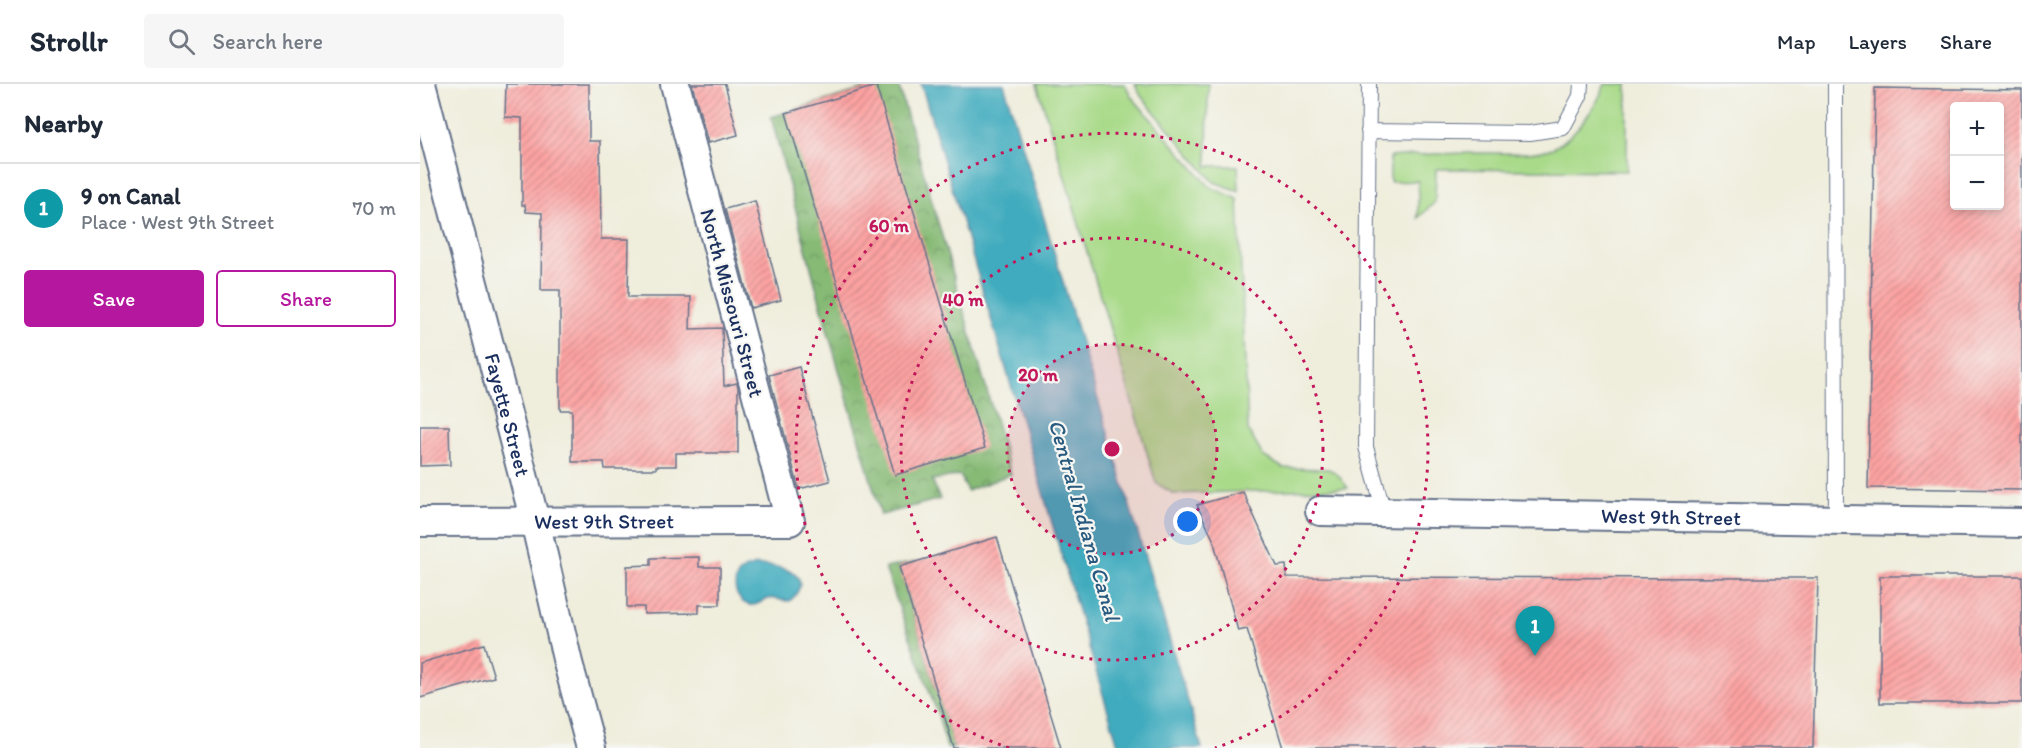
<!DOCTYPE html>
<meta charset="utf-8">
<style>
:root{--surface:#fff;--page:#f6f6f7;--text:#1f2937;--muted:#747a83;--line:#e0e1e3;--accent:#b5179e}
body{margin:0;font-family:Itim,sans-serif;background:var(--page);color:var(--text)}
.controls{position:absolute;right:18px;top:18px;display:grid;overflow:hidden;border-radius:6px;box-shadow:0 3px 9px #0003}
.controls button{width:54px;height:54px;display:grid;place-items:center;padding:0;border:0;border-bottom:2px solid var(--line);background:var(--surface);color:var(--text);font:30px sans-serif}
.you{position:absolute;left:768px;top:438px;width:21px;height:21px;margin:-15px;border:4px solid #fff;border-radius:50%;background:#1a73e8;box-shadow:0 0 0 9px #1a73e833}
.badge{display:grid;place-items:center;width:39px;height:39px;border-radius:50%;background:var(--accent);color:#fff;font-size:20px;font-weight:700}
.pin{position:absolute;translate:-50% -50px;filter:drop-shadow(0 2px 3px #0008)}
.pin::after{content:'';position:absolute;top:32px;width:21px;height:18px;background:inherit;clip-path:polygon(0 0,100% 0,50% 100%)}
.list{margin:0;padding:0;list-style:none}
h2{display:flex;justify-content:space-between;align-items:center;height:78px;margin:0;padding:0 24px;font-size:26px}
h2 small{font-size:20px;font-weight:400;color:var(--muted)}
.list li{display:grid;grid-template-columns:39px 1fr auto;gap:18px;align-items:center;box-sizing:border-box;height:90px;padding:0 24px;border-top:2px solid var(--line)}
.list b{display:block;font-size:22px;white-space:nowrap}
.list p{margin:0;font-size:20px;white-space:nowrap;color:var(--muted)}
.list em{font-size:20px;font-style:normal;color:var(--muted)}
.actions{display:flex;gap:12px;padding:18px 24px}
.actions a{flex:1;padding:14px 0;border:2px solid var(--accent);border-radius:6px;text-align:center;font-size:21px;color:var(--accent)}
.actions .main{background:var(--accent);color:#fff}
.icon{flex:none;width:33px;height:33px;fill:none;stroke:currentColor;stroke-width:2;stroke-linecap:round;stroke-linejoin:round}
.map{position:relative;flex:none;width:1602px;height:664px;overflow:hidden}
header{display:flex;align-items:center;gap:36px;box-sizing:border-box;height:84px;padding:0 30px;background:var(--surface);border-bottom:2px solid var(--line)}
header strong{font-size:28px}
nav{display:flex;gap:33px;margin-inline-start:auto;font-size:21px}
.search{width:420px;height:54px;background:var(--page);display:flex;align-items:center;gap:15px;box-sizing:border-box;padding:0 21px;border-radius:6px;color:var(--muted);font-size:22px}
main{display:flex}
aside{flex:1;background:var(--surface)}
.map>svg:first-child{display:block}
</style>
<header>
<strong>Strollr</strong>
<div class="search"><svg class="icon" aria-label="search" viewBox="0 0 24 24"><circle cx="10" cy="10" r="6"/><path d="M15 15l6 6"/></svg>Search here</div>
<nav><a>Map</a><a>Layers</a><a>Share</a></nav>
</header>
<main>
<aside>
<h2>Nearby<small></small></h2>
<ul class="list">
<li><span class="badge" style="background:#0f9aa8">1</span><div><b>9 on Canal</b><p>Place · West 9th Street</p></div><em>70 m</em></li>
</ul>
<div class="actions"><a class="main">Save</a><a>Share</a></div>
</aside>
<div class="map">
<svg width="1602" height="664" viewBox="0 0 1602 664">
<defs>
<pattern id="forest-crowns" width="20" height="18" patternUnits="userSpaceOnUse" patternTransform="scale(1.5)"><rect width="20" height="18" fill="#86ba75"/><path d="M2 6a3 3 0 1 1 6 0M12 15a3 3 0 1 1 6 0" fill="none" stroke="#6d9863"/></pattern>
<pattern id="building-hatch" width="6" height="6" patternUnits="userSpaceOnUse" patternTransform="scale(1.5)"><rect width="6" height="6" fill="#fda3a2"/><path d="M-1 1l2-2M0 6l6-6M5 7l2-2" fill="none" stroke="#cc8587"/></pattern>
</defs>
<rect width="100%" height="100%" fill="#f6f6f2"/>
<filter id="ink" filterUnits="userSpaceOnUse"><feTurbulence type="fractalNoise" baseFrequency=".0167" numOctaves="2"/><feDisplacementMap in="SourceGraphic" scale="12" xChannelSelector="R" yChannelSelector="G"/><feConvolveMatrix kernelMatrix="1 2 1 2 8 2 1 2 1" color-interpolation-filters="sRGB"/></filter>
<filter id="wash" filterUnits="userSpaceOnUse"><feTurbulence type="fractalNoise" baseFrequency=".008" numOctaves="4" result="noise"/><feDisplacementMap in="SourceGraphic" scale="24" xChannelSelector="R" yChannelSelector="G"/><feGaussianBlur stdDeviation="1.35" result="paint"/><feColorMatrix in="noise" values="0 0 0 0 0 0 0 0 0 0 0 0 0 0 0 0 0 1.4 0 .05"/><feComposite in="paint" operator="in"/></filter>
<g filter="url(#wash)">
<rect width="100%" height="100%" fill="#efeddb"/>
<path fill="#a9da89" stroke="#628474" stroke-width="1.5" d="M 617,0 L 705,0 L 711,12 L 790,103 L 818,115 L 828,346 L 843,372 L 863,384 L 909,385 L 918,391 L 928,404 L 754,410 L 736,399 Z
M 715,0 L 788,0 L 787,82 L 818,82 L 819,107 L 794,98 L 721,12 Z
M 1185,0 L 1207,0 L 1207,87 L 1016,85 L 1015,118 L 998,134 L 998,97 L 970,98 L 970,73 C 1002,70 1034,69 1066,69 C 1086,69 1111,71 1130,65 C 1151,58 1178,21 1185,0 Z"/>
<path fill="url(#forest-crowns)" stroke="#50746a" stroke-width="1.5" d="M 460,0 L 478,0 L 591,390 L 547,407 L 540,391 L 512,396 L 520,415 L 461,431 L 408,248 L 351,33 Z
M 501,477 L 479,483 L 534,664 L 527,664 L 518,631 L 465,484 Z"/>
<path fill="#3fabbe" stroke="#2d6d8e" stroke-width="1.5" d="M 501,0 L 584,0 L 782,664 L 699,664 Z
M 336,481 C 358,481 399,489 370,517 C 362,517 354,513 347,515 C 340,517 337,523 329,521 C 314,517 310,495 323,486 C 326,483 331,483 336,481 Z"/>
<g id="blocks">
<path fill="url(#building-hatch)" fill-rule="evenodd" d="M 86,0 L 169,0 L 169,57 L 180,57 L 181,155 L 209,155 L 208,213 L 271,213 L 270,245 L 302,244 L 304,302 L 317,299 L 318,303 L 318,369 L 256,369 L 256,382 L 236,382 L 236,385 L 185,385 L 184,378 L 152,378 L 152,326 L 140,326 L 140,206 L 121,206 L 122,129 L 106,128 L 105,121 L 102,121 L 102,34 L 85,33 Z
M 272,0 L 305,0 L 318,51 L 288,59 Z
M 456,2 L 565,364 L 475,391 L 366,29 Z
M 1455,4 L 1602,6 L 1602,406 L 1448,404 ZM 1534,22 L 1580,22 L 1580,122 L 1534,122 Z
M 335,117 L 361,216 L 331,224 L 305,125 Z
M 379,283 L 410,397 L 379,405 L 349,291 Z
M 0,342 L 29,342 L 30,381 L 0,382 Z
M 823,408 L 857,482 L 866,481 L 867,493 L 1398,494 L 1393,664 L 863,664 L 827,545 L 818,547 L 793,455 L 777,421 Z
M 577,453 L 641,664 L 534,664 L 479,483 Z
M 279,473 L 279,483 L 300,483 L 300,521 L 279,521 L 279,529 L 224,530 L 224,523 L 207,523 L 207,482 L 231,481 L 231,474 Z
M 1460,492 L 1602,492 L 1602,619 L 1460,619 Z
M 64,560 L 74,593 L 0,614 L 0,579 Z"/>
</g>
</g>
<g filter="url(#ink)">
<use href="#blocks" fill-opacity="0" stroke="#65728a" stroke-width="1.5"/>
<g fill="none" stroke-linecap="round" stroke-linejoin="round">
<g stroke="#65728a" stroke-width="16">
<path id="service" d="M 949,0 L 946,363 L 964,428
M 1415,0 L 1416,436
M 948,47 L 1110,49 L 1143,44 L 1160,12 L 1161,0"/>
</g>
<g stroke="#65728a" stroke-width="32">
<g id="minor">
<path id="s1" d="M 1,0 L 115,437 L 148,579 L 171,664"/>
<path id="s2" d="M 900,427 L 1602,439"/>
<path id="s3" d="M 0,438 L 370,437 L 255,0"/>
</g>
</g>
<use href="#service" stroke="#fff" stroke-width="14"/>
<use href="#minor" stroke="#fff" stroke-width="28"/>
</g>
</g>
<circle cx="692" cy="365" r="105" fill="#c2185b" fill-opacity=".12"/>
<g fill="none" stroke="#c2185b" stroke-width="3" stroke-dasharray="3 6">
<circle cx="692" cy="365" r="105"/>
<circle cx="692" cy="365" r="211"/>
<path d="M589 664A316 316 0 1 1 795 664"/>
</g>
<g text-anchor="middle" stroke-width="4.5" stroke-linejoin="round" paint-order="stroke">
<g font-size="21" fill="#1b2f5e" stroke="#f6f6f2">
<text transform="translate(312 219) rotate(75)" y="7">North Missouri Street</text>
<text dy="7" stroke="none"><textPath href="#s1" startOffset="342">Fayette Street</textPath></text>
<text dy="7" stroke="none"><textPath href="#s2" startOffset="351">West 9th Street</textPath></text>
<text dy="7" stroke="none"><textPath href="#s3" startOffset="184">West 9th Street</textPath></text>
</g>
<g font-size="22" font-style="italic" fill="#285a80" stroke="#f6f6f2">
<text transform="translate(665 436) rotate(74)" y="8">Central Indiana Canal</text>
</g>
</g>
<circle cx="692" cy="365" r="9" fill="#c2185b" stroke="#f6f6f2" stroke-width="3"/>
<g font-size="18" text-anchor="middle" font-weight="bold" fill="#c2185b" stroke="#f6f6f2" stroke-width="4.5" stroke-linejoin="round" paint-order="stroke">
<text x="469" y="148">60 m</text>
<text x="543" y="222">40 m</text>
<text x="618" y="297">20 m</text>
</g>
</svg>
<div class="controls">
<button>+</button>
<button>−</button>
</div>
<div class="you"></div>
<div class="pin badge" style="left:1115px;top:572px;background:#0f9aa8">1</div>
</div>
</main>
